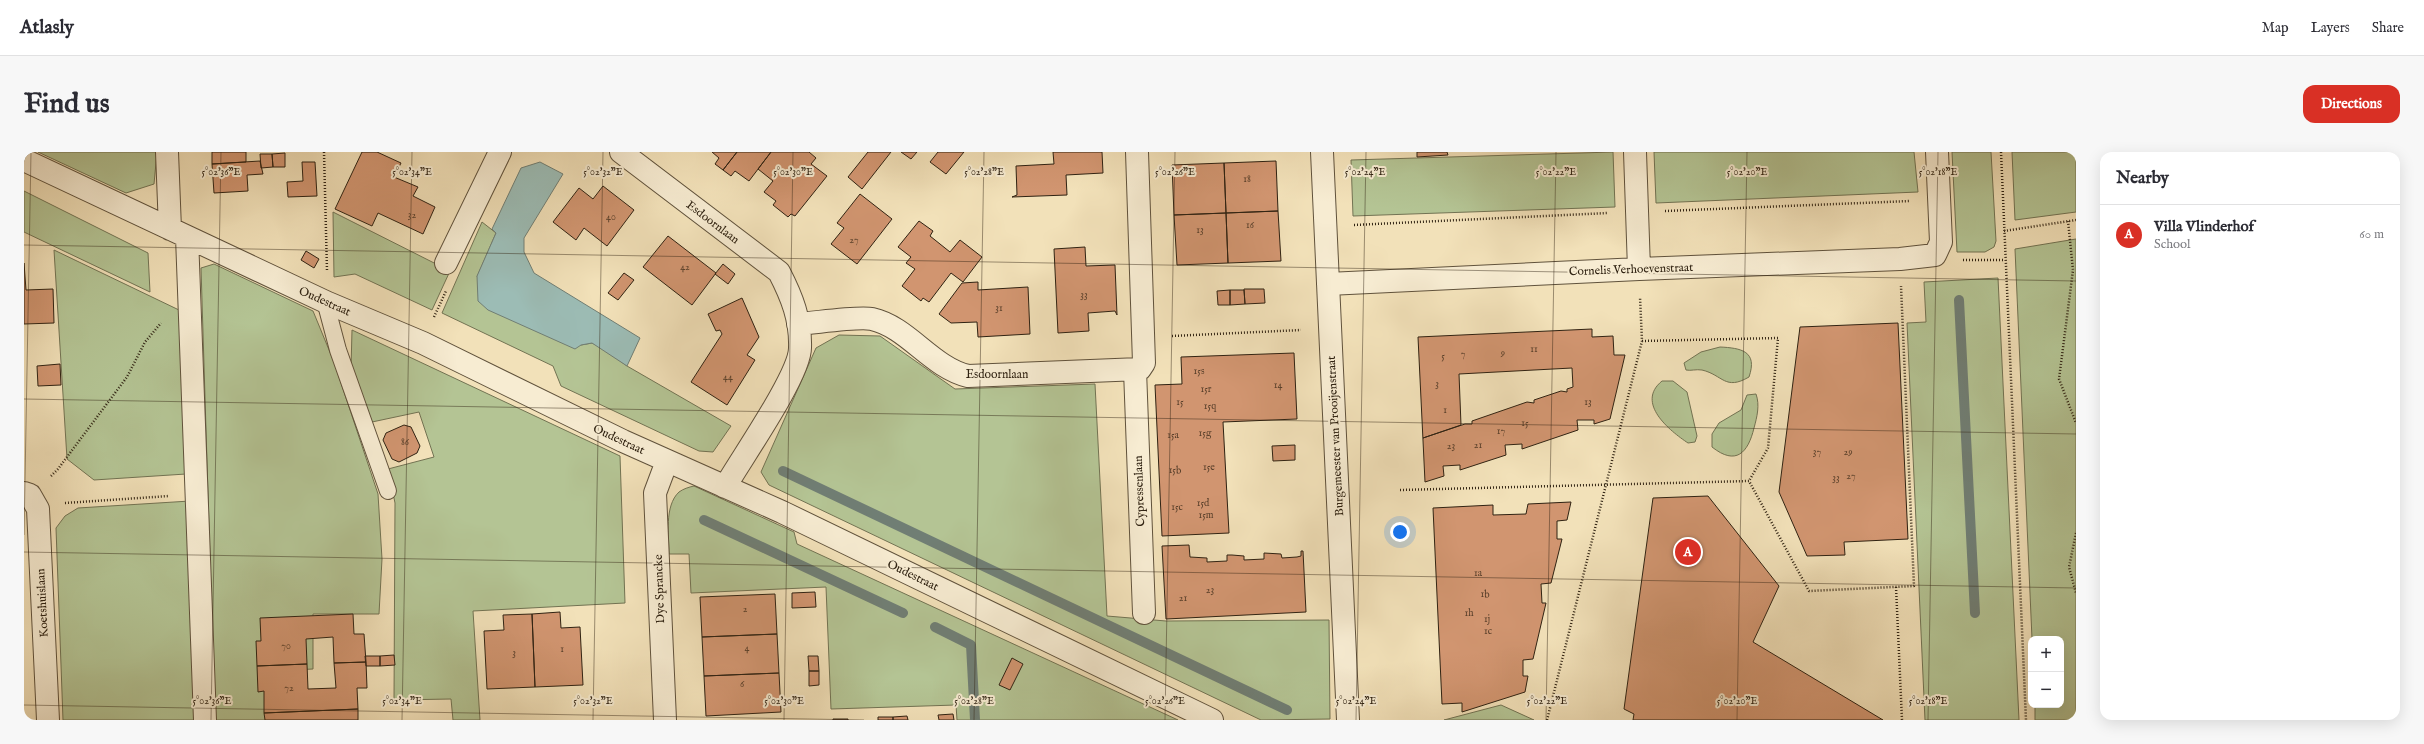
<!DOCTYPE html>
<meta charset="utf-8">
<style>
:root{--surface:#fff;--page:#f7f7f7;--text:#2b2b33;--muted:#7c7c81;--line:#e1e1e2;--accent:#d93025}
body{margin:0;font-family:"IM FELL English",serif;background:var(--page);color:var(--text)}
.controls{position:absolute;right:12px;bottom:12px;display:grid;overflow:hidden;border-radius:8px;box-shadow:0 4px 16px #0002}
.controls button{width:36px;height:36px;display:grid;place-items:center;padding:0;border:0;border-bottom:1px solid var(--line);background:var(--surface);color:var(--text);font:20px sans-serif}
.you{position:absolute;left:1376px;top:380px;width:14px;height:14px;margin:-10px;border:3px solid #fff;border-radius:50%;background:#1a73e8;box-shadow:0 0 0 6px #1a73e833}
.badge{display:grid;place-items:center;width:26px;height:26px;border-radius:50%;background:var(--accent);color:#fff;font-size:13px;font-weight:700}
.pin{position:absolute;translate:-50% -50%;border:2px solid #fff;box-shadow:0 1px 4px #0006}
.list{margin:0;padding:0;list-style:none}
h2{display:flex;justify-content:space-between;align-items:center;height:52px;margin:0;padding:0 16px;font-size:17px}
h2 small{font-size:13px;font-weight:400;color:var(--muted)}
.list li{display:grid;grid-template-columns:26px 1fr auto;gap:12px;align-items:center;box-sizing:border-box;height:60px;padding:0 16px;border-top:1px solid var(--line)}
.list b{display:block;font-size:15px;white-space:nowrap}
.list p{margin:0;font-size:13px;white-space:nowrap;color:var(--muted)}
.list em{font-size:13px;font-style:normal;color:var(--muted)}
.map{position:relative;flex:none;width:2052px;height:568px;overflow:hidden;border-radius:12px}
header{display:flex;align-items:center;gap:24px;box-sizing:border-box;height:56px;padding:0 20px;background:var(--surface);border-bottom:1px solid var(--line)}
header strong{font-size:19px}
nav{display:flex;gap:22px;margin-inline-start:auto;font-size:14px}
.intro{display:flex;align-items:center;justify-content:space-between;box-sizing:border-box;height:96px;padding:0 24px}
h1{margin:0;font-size:28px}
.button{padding:10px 18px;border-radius:12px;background:var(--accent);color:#fff;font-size:14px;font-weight:700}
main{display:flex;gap:24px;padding:0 24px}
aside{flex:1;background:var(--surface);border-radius:12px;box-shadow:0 4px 16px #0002}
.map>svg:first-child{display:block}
</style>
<header>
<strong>Atlasly</strong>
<nav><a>Map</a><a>Layers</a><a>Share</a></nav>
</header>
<div class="intro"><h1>Find us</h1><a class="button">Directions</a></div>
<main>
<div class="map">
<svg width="2052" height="568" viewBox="0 0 2052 568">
<rect width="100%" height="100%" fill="#f2e1b9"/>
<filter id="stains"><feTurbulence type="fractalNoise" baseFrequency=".005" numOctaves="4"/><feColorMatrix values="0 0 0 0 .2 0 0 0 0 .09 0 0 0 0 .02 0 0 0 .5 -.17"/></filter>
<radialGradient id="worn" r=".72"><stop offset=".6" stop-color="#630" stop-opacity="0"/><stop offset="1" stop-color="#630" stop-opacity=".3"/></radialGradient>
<path fill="#b4c494" stroke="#727353" d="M 14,0 L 133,0 L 130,32 L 102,41 Z
M 1589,0 L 1591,55 L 1329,64 L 1327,8 Z
M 1630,0 L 1890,0 L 1894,40 L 1632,51 Z
M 1928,0 L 1967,0 L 1972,89 L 1970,95 L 1961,100 L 1933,100 Z
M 1988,0 L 2052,0 L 2052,60 L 1991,68 Z
M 0,39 L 124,101 L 126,140 L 0,80 Z
M 309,60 L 426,119 L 408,158 L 331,122 L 310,125 Z
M 458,70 L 472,81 L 453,125 L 557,193 L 568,191 L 577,195 L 603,214 L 707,274 L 689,300 L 675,299 L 537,234 L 529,214 L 418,161 Z
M 2052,87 L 2052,568 L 2011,568 L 2011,553 L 2037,553 L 2037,487 L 2008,487 L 1991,97 Z
M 30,98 L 155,158 L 162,322 L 70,328 L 43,307 Z
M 190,112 L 289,159 L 310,210 L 354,342 L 358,407 L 355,462 L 289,462 L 289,517 L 247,519 L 261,568 L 191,568 L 177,116 Z
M 1974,126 L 1995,568 L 1901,568 L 1883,171 L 1902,170 L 1900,130 Z
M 328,178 L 596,304 L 601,451 L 449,459 L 456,568 L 429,568 L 427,547 L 370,548 L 371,351 L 364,317 L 410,305 L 395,260 L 348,270 L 327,217 Z
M 815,183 L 856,184 L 931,237 L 1071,232 L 1083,464 L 1142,469 L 1305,468 L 1306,567 L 1237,568 L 745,333 L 737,320 L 792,196 Z
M 1696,195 C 1717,196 1734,199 1725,225 C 1701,239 1699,223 1678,218 C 1672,217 1667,219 1662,218 L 1660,211 L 1677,200 Z
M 1638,229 L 1649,229 L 1663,240 L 1673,284 L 1671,290 L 1664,291 C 1646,279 1611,251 1638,229 Z
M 1732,242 C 1736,253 1733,265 1730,276 C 1724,301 1712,314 1688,295 L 1688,282 L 1695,271 L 1717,258 L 1723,243 Z
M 670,334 L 770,380 L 773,392 L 1154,568 L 933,568 L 932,553 L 807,557 L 802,435 L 667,441 L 665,402 L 645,402 C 645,384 640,354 655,340 C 659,337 665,335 670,334 Z
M 166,349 L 174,568 L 39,568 L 32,376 L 41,364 L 54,356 Z
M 1477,553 L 1510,568 L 1420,568 Z"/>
<path fill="#9cbcb5" stroke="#707e74" d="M 516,10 L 539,22 L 500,86 L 500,100 L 510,121 L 616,186 L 603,214 L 568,191 L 557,193 L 551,197 L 464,158 L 454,149 L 453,124 L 472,81 L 468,77 L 497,16 Z"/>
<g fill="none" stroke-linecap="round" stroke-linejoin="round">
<path stroke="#707e74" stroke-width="10" d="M 1935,148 L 1951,461
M 759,319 L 1263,558
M 680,368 L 879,461
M 911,475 L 947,493 L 951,568"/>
</g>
<path fill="#d19570" stroke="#2f2212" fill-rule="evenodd" d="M 188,0 L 222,0 L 222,10 L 188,12 Z
M 338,0 L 353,0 L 377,11 L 370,25 L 394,35 L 389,44 L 411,55 L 399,82 L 354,61 L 348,74 L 311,57 Z
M 688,0 L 713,0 L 699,18 L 691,12 L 695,6 Z
M 713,0 L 747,0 L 725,29 L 711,19 L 707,24 L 699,18 Z
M 747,0 L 785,0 L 792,6 L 787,12 L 803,24 L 771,64 L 767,62 L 764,65 L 749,53 L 752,49 L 740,40 L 749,29 L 734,17 Z
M 844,0 L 867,0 L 838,37 L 824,25 Z
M 877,0 L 893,0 L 887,7 Z
M 914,0 L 940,0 L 922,22 L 906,10 Z
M 1029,0 L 1078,0 L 1079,21 L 1042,23 L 1043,43 L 988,45 L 993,43 L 992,14 L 1030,12 Z
M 1393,0 L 1423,0 L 1424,3 L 1393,5 Z
M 261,1 L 261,15 L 249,15 L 248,2 Z
M 236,2 L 248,2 L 249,15 L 237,16 Z
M 236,9 L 239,22 L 223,23 L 224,39 L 190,41 L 188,12 Z
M 1252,9 L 1254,59 L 1202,61 L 1200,11 Z
M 278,10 L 291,10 L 293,44 L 264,45 L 263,30 L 279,29 Z
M 1200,11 L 1202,61 L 1150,63 L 1148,13 Z
M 579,34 L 610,58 L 583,94 L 560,76 L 552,88 L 529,70 L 555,36 L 569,47 Z
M 836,42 L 868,67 L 833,112 L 807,92 L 820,76 L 813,71 Z
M 1254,59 L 1257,109 L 1204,111 L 1202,61 Z
M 1202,61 L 1204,111 L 1153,113 L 1150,63 Z
M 895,69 L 909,79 L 906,84 L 926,100 L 936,88 L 958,105 L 939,130 L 927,121 L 905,150 L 899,146 L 897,149 L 878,134 L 891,117 L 882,111 L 887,105 L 874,95 Z
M 644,84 L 692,121 L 668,153 L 619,115 Z
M 1061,95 L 1062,114 L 1091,113 L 1093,163 L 1091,159 L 1064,161 L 1065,179 L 1034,181 L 1030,97 Z
M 282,99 L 295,107 L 290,116 L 277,108 Z
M 0,111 L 2,138 L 29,137 L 30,171 L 0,172 Z
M 699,112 L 711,122 L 704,132 L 691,122 Z
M 600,121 L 610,128 L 594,148 L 584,141 Z
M 954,130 L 954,138 L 1004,135 L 1006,182 L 954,185 L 953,170 L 927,171 L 915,162 L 938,131 Z
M 1220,137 L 1240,137 L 1241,151 L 1221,152 Z
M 1206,138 L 1206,153 L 1194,153 L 1193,139 Z
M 1206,138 L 1220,138 L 1221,152 L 1206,153 Z
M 718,146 L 735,185 L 723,203 L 731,208 L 703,253 L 667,230 L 698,182 L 696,178 L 692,179 L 684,162 Z
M 1874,171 L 1884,387 L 1820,390 L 1821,403 L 1783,404 L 1755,340 L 1776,175 Z
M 1568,177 L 1568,185 L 1589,184 L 1590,203 L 1601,203 L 1586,267 L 1570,272 L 1570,268 L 1553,268 L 1554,278 L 1498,297 L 1498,292 L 1481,293 L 1482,303 L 1436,318 L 1436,313 L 1419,314 L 1420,324 L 1401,330 L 1394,185 ZM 1548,216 L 1549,235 L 1543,237 L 1543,240 L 1537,239 L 1510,248 L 1510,251 L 1503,250 L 1448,269 L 1448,272 L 1441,272 L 1399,286 L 1437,273 L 1435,222 Z
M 1270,201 L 1273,267 L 1199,270 L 1205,381 L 1138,384 L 1131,233 L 1158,232 L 1157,205 Z
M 36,212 L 37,233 L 14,234 L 13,214 Z
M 380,273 L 387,275 L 396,294 L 393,301 L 375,310 L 368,307 L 359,288 L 362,281 Z
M 1271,293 L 1271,308 L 1249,309 L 1248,294 Z
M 1684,344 L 1755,434 L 1729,490 L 1859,568 L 1609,568 L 1610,562 L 1600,557 L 1629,346 Z
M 1547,350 L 1543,368 L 1533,369 L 1533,387 L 1538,387 L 1527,431 L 1517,432 L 1518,451 L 1522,451 L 1509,507 L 1499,508 L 1499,524 L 1504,524 L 1501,540 L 1438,560 L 1438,551 L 1418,552 L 1409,356 L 1469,353 L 1469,363 L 1502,362 L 1504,352 Z
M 1165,393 L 1166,405 L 1183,406 L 1183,410 L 1203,409 L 1203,403 L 1208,403 L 1220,404 L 1220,408 L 1240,407 L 1240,401 L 1257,402 L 1258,406 L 1273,405 L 1277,404 L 1277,399 L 1279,399 L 1282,460 L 1142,467 L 1138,394 Z
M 791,440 L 792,455 L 768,456 L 768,441 Z
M 751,442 L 753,482 L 678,485 L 676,445 Z
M 536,460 L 537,476 L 556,475 L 559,533 L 511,535 L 508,462 Z
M 329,462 L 330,482 L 340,482 L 342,510 L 310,511 L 309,485 L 282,487 L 283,512 L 233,514 L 232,489 L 237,489 L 236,466 Z
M 508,462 L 511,535 L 463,537 L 460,479 L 480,478 L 479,463 Z
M 753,482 L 755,521 L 680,524 L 678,485 Z
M 370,503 L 371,513 L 356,514 L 356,504 Z
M 341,504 L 356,504 L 356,514 L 342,514 Z
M 784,504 L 794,504 L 795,519 L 785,519 Z
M 988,506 L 999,512 L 986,538 L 975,533 Z
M 342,510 L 343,536 L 333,536 L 334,557 L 240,561 L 240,539 L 234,540 L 233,514 L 283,512 L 284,537 L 312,536 L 310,511 Z
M 785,519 L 795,519 L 795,533 L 785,534 Z
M 755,521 L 757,560 L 682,564 L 680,524 Z
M 334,557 L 334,568 L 241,568 L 240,561 Z
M 929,562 L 930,568 L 915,568 L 914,563 Z
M 883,564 L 884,568 L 869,568 L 869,565 Z
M 854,565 L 869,565 L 869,568 L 854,568 Z
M 809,567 L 824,567 L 824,568 L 809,568 Z"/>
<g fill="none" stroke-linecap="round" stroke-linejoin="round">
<g stroke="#60523c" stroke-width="18">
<path id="lane" d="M 301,149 L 314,198 L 364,339"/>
</g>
<g stroke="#60523c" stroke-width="24">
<path id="street" d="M 143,0 L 146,77
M 597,0 L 755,120 C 768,145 777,168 776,196 C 776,223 717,307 701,335
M 1298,0 L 1324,568
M 1611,0 L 1615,117
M 0,8 L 304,151 L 399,191 L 599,289 L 758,360 L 1188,568
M 163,85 L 181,568
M 422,111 L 476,0
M 1304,132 L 1615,117 L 1876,107 L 1911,103 L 1917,90 L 1913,0
M 774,172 C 791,171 834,164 848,167 C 884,175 907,215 944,224 L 1116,217 L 1120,211 L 1113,0
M 1111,218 L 1120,461
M 0,341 L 6,343 L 14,357 L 24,568
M 641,568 L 631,341 L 643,309"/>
</g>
<path stroke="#2f2212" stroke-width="2.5" stroke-dasharray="1 2" stroke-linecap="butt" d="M 300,0 L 303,119
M 1977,0 L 2002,568
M 1641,59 L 1886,49
M 2044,69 L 2049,118 L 2035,227 L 2052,271
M 1330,73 L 1584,61
M 1980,79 L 2052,68
M 1939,108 L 1981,108
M 410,165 L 422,139
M 1148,184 L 1277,178
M 1618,189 L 1754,186 L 1744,296 L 1725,329
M 27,324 L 34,317 L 103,225 L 121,190 L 137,171
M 1376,338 L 1725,329 L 1785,439 L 1890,434 L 1877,134
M 41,351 L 145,344
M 2052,381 L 2045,415 L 2052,441
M 1872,435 L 1878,568
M 1523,568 L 1618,189 L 1616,145"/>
<use href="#lane" stroke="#f7ecd2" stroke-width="16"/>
<use href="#street" stroke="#f7ecd2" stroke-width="22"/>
</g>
<path fill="none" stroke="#2f2212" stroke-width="1" stroke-opacity="0.45" d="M 0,93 L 2052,129M 0,247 L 2052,282M 0,383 L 7,0M 0,400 L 2052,436M 0,553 L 840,568M 187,568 L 197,0M 378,568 L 388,0M 569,568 L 579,0M 760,568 L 769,0M 950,568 L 960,0M 1141,568 L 1151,0M 1332,568 L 1342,0M 1522,568 L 1532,0M 1713,568 L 1723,0M 1904,568 L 1914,0"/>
<g text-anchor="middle" stroke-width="4" stroke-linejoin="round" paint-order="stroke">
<g font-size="10" fill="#583f2a">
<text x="1223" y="30">18</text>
<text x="388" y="66">32</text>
<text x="587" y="68">40</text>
<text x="1226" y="76">16</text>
<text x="1176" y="81">13</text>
<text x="830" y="91">27</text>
<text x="661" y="118">42</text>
<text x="1060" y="146">33</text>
<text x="975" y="159">31</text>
<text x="1510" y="200">11</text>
<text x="1479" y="204">9</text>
<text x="1439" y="205">7</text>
<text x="1419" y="207">5</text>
<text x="1175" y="222">15s</text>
<text x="704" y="228">44</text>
<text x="1413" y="235">3</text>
<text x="1254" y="236">14</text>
<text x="1182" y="240">15r</text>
<text x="1156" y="253">15</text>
<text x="1564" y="253">13</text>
<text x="1186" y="257">15q</text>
<text x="1421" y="261">1</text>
<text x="1501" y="274">15</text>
<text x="1477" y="282">17</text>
<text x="1181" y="284">15g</text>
<text x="1149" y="286">15a</text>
<text x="381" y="293">86</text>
<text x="1454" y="296">21</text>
<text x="1427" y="297">23</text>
<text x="1793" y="303">37</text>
<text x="1824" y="303">29</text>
<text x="1185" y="318">15e</text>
<text x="1151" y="321">15b</text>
<text x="1827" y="327">27</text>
<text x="1812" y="329">33</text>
<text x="1179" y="354">15d</text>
<text x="1153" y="358">15c</text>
<text x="1182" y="366">15m</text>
<text x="1454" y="424">1a</text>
<text x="1186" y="441">23</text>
<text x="1461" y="445">1b</text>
<text x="1159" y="449">21</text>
<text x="721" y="460">2</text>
<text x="1445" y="464">1h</text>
<text x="1463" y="470">1j</text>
<text x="1464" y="482">1c</text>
<text x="262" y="497">70</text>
<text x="723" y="499">4</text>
<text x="538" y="500">1</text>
<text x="490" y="504">3</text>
<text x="718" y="535">6</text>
<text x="265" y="539">72</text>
</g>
<g font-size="12" fill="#2f2212" stroke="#f7ecd2">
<text transform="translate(689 70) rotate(37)" y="4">Esdoornlaan</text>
<text transform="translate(1607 117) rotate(-2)" y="4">Cornelis Verhoevenstraat</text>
<text transform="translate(301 149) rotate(24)" y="4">Oudestraat</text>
<text x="973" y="226">Esdoornlaan</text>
<text transform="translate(1311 284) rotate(-93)" y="4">Burgemeester van Prooijenstraat</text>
<text transform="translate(595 287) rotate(25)" y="4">Oudestraat</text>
<text transform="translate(1115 339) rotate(-92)" y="4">Cypressenlaan</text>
<text transform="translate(889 423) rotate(26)" y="4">Oudestraat</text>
<text transform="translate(635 437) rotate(-92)" y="4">Dye Sprancke</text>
<text transform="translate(18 451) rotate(-93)" y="4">Koetshuislaan</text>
</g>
</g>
<g font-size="10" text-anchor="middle" fill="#2f2212" stroke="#f7ecd2" stroke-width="4" stroke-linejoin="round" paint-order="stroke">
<text x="197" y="23">5°02'36"E</text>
<text x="388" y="23">5°02'34"E</text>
<text x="579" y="23">5°02'32"E</text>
<text x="769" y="23">5°02'30"E</text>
<text x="960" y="23">5°02'28"E</text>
<text x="1151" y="23">5°02'26"E</text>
<text x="1341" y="23">5°02'24"E</text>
<text x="1532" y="23">5°02'22"E</text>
<text x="1723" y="23">5°02'20"E</text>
<text x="1914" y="23">5°02'18"E</text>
<text x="188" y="552">5°02'36"E</text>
<text x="378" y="552">5°02'34"E</text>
<text x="569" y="552">5°02'32"E</text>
<text x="760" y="552">5°02'30"E</text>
<text x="950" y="552">5°02'28"E</text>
<text x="1141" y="552">5°02'26"E</text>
<text x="1332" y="552">5°02'24"E</text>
<text x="1523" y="552">5°02'22"E</text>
<text x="1713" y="552">5°02'20"E</text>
<text x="1904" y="552">5°02'18"E</text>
</g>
<rect width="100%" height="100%" filter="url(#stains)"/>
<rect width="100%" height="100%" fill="url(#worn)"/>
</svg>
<div class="controls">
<button>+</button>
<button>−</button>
</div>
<div class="you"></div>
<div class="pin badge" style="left:1664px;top:400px">A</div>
</div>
<aside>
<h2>Nearby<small></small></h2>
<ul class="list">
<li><span class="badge">A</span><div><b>Villa Vlinderhof</b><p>School</p></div><em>60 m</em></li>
</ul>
</aside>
</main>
